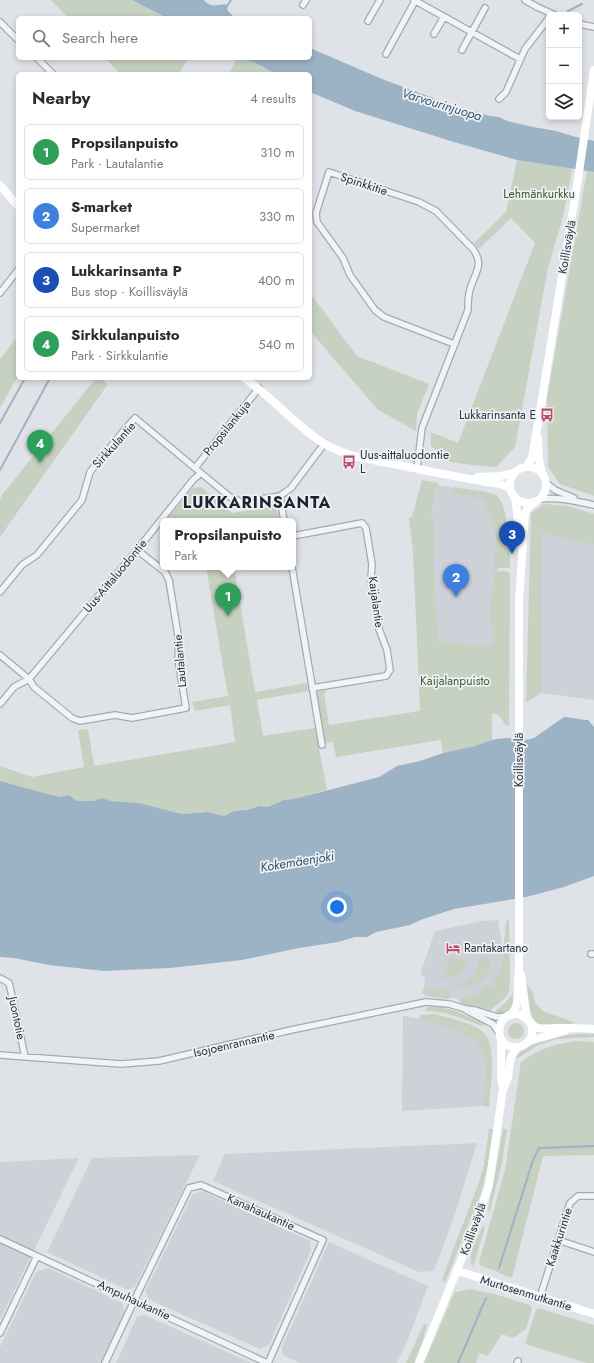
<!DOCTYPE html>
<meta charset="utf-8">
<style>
:root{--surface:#fff;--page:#f2f2f3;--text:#2b2b33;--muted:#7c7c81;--line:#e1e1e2;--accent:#c74a64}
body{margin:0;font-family:Jost,sans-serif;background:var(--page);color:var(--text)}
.controls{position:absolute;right:12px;top:12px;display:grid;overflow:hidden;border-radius:6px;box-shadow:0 2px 6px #0003}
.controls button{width:36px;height:36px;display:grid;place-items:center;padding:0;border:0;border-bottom:1px solid var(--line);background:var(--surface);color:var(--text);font:20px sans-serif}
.you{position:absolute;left:337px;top:907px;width:14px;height:14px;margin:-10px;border:3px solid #fff;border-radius:50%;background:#1a73e8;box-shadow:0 0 0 6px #1a73e833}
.badge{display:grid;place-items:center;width:26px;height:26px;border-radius:50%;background:var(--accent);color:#fff;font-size:13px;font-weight:700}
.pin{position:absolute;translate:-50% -33px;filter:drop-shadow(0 1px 2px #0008)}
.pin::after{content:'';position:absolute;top:21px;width:14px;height:12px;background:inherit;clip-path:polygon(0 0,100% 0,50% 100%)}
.popup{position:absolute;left:160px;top:518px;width:136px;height:52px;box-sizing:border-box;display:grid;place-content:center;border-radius:6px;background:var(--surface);filter:drop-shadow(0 1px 3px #0005);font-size:13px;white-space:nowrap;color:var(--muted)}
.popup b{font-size:15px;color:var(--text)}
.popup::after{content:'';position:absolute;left:50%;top:100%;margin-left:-8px;border:8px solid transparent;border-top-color:var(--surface)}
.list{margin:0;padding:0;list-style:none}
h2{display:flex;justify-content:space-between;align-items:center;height:52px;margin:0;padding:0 16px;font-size:17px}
h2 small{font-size:13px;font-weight:400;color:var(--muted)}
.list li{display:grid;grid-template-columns:26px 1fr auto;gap:12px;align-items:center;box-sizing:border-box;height:56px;margin:0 8px 8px;padding:0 8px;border:1px solid var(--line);border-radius:6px}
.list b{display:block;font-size:15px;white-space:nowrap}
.list p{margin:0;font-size:13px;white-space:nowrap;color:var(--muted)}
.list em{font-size:13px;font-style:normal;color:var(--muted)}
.icon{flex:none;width:22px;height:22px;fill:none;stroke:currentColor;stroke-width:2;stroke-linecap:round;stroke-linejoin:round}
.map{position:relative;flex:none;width:594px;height:1363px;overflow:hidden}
.search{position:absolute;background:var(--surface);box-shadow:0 2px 6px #0003;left:16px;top:16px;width:296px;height:44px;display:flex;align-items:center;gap:10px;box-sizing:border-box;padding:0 14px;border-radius:6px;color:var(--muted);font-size:15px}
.panel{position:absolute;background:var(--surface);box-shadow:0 2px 6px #0003;left:16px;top:72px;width:296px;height:308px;border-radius:6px}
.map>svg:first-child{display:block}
</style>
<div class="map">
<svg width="594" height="1363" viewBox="0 0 594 1363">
<rect width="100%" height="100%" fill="#dfe3e8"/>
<path fill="#cdd2d9" d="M 438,485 L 488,494 L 502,529 L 492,647 L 436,643 L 431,518 Z
M 541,532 L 594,545 L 594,700 L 541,693 Z
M 498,920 L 503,948 L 501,984 L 468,1000 L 427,994 L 424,989 L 425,976 L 420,975 L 435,931 L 482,921 Z
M 403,1016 L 421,1019 L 464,1034 L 477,1040 L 485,1063 L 483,1106 L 402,1111 Z
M 477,1143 L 456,1211 L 434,1271 L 419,1272 L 213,1181 L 225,1154 Z
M 200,1155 L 135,1287 L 128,1290 L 47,1252 L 92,1158 Z
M 79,1158 L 0,1320 L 0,1162 Z
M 202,1191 L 310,1241 L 311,1250 L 269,1345 L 260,1349 L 148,1299 L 146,1290 L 192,1195 Z
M 329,1242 L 428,1286 L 408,1339 L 397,1363 L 300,1363 L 283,1355 L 282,1347 Z
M 48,1268 L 122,1303 L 125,1312 L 101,1363 L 0,1363 L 0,1347 L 36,1272 Z
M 145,1315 L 251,1363 L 116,1363 L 137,1317 Z"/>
<path fill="#c6d1c1" d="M 51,0 L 132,0 L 167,18 L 68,18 Z
M 105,58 L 188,58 L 179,74 L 120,74 Z
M 238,58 L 254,62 L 276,74 L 228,74 Z
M 517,160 L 570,168 L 572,171 L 563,217 L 548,268 L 515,447 L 496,467 L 472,465 L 451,462 L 431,446 L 431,432 L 458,443 L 535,243 L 511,218 L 479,249 L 474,243 L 506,212 Z
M 587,171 L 594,172 L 594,496 L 560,484 L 548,467 L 547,398 Z
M 310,293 L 357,356 L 429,384 L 417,414 L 416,431 L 378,410 L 316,338 L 310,329 Z
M 18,336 L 18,376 L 0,408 L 0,359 Z
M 96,378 L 100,378 L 108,384 L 0,537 L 0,499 L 2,495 Z
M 422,480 L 438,483 L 431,517 L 434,518 L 435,553 L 433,558 L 438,642 L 492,646 L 493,625 L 489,625 L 494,572 L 506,571 L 509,572 L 510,576 L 509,726 L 505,724 L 499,715 L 492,713 L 492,741 L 475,746 L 443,753 L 441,740 L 336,757 L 333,742 L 323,743 L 315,697 L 319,691 L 327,690 L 324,694 L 329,725 L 420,711 L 413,551 L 409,518 L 412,517 Z
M 201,487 L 232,513 L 272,507 L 278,511 L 280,521 L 170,521 L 167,519 L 193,488 Z
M 454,487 C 463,489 491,491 497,496 C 508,504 510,552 510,566 L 508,568 L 494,568 L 496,537 L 493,525 L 483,499 L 452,493 L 452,489 Z
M 544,504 L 568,506 L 594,514 L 594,545 L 541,533 L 541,693 L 526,703 L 531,513 Z
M 206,567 L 234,567 L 255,692 L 307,683 L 308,691 L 257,700 L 263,736 L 315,728 L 327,790 L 294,799 L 284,800 L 268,807 L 259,806 L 247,810 L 234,811 L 224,816 L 208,812 L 182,814 L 139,803 L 111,801 L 102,798 L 93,801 L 77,801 L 69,795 L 59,797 L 0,781 L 0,766 L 32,777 L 84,767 L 78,730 L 88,729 L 94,766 L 235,742 L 230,705 L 195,711 L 192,702 L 228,696 Z
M 509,920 L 510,979 L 509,992 L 504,999 L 492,1009 L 490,1013 L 461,1004 L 459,1000 L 460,997 L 469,997 L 480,994 L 480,991 L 486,986 L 491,987 L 502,966 L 506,921 Z
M 450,956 L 467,961 C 463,973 457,976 445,979 L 443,978 Z
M 483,957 L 487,957 L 491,960 C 491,967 485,979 479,983 C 472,986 462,987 455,987 C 472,979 475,978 479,959 Z
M 526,983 L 533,993 L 535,1002 L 543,1011 L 576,1023 L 544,1027 C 527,1022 528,998 526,983 Z
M 427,988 L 442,990 L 449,989 L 451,990 L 449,998 L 447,999 L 426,996 L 422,993 L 423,989 Z
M 515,990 C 514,1004 513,1018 495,1014 L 496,1011 L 507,1001 Z
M 436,1006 L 453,1010 L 486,1024 L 481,1026 C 462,1018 445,1011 424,1011 L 428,1007 Z
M 435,1014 C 446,1017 474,1024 481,1030 C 499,1043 490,1087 489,1107 L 483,1106 L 485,1063 L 477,1041 L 464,1034 L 421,1019 L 420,1017 L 421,1015 Z
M508 1031a8 8 0 1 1 16 0a8 8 0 1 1-16 0Z
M 594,1034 L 594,1037 L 557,1039 L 538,1045 L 518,1058 L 514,1058 C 531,1038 569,1032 594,1034 Z
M 575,1041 L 594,1042 L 594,1155 L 543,1156 L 512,1278 L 480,1265 L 479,1262 L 505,1170 L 521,1062 C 540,1048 553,1045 575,1041 Z
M 489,1129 L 494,1129 L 491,1153 L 481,1193 L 445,1283 L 442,1279 L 479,1182 L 484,1165 Z
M 503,1129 L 507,1129 L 502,1162 L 490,1211 L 488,1211 C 492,1184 499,1157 503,1129 Z
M 483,1226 L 485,1228 L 473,1267 C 466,1255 478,1237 483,1226 Z
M 469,1289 L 498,1295 L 530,1305 L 532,1309 L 526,1329 L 513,1338 L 502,1334 L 488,1356 L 479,1353 L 476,1363 L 424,1363 L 455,1291 L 458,1292 Z
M 538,1308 L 594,1325 L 594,1363 L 587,1363 L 525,1344 L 536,1310 Z
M 424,1324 L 427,1324 L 423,1340 L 414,1363 L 406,1363 Z"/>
<path fill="#9cb3c6" d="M 132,0 L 204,0 C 210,8 217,5 226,4 L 228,11 L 235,18 L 167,18 Z
M 310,48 L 382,79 L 449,104 L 490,116 L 499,117 L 507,121 L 533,127 L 556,131 L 576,137 L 594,141 L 594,172 L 517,160 L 454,142 L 355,111 L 310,92 L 310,74 L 276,74 L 254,62 L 238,58 L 310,58 Z
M 564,717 C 573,717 579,720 588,720 L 594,727 L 594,876 L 564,887 L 526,897 L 454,909 L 423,919 L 410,925 L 376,932 L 367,937 L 355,937 L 338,942 L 299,948 L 242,960 L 170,968 L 104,971 L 49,965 L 14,958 L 0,957 L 0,781 L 59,797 L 69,795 L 77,801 L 93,801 L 102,798 L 111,801 L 139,803 L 182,814 L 208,812 L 224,816 L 234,811 L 247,810 L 259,806 L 268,807 L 284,800 L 294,799 L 379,777 L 397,766 L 420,761 L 443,753 L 475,746 L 496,739 L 509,738 L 526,740 L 534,738 Z"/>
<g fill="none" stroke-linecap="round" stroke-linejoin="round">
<path stroke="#9cb3c6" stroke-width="2" d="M 226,8 L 231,0
M 568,11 L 582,4
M 0,423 L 25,378
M 0,470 L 50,378
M 499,1268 L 533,1160 L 539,1148 L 594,1146
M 458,1363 L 486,1298"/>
<g stroke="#a5aab2" stroke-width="8">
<path id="street" d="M 414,0 L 520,59
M 525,0 L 537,7 L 555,15
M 303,5 L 306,0
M 368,21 L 380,0
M 0,22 L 18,40
M 579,24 L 594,27
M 434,34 L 444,17
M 462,50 L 485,8
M 386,54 L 415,1
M 37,58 L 53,74
M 499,99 L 506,92 L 525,49 L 549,18
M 0,293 L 18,270
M 195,468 L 259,388
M 417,469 L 422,428 L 468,310 C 468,304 468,299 469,294 C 472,275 486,267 473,249 L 436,211 L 419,202 L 329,172 L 316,213 L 317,222 L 343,258 L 350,275 L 375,310 L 384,317 L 454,344
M 546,483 L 555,490 L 574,498
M 280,496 L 284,521
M 539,499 C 558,497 576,501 594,505
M 293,536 L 362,523 L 366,528 L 372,564 L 371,579 L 379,629 L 387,650 L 390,670 L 386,676 L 312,688
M 292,567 L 322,745
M 0,592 L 22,565 L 37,555 L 82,500 L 90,472 L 126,428 L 135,418 L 201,473
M 0,655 L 29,679 L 34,687 L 72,718 L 80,721 L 115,715 L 132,718 L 186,708 L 178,659 L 179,641 L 169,580 L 165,572 L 137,550
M 0,704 L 14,687 L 29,679 L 137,550 L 193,480 L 201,473 L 230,497 L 241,502 L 280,496 L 291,488 L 324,444
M 591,954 L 594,954
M 0,978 L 9,983 L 10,987 L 25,1057
M 466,1010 L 493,1024 L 499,1033
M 0,1055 L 121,1064 L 159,1061 L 291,1030 L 426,1002 L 449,1004 L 466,1009 L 474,1010 L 497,1017 L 507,1016
M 0,1239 L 267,1363
M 558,1240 L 594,1252
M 540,1297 L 570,1203 L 578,1196 L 594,1196
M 0,1333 L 37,1256
M 105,1363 L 134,1301 L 189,1188 L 201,1185 L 323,1240 L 268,1363
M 517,1363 L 518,1361"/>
</g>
<use href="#street" stroke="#f2f3f6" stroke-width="5.5"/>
<path stroke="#fff" stroke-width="8" d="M 0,185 L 18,206
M 244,378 C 273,397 296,427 325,444 C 346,457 374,460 398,465 C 432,472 466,479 500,484 L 510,488
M 538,437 L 539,459 L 542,474
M 526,467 L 532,458 L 538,423 L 578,179 L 594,70
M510 485a18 18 0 1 1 36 0a18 18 0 1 1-36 0Z
M 478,477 L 501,476 L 514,473
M 514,496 L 516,503 L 520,540
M 521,974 L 527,1019
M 511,1015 L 515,1009 L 517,1003 L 519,963 L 519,602 L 525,513 L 528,508 L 535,502
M 530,1022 C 541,1045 508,1058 500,1036 C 499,1031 499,1026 502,1021 C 506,1016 512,1013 518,1014 C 527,1016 530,1025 538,1028 C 544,1029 551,1028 557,1028 C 569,1028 582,1028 594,1029
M 501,1039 L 501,1077 L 503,1088
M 529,1041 L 565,1031
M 458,1271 L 594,1314
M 419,1363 L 477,1221 L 489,1185 L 503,1089 C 505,1085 507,1081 508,1077 C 510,1065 509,1056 518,1047"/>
</g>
<defs>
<g id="bus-bare" transform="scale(1.08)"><path d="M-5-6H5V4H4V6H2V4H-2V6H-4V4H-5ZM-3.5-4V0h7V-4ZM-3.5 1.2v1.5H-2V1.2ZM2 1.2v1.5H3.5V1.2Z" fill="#c74a64" stroke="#eef2f5" stroke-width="2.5" paint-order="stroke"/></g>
<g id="hotel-bare" transform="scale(1.08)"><path d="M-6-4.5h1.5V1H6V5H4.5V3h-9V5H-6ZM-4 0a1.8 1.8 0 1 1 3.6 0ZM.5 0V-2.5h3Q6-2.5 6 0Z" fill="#c74a64" stroke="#eef2f5" stroke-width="2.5" paint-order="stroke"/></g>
</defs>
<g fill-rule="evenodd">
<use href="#bus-bare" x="547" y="415"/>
<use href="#bus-bare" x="349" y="462"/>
<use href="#hotel-bare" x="453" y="948"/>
</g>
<g text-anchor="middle" stroke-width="3.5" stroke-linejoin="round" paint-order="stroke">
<g font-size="12" fill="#29323e" stroke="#eef2f5">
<text transform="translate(364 184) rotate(18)" y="4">Spinkkitie</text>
<text transform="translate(567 247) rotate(-80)" y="4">Koillisväylä</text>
<text transform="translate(227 428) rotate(-51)" y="4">Propsilankuja</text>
<text transform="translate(114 445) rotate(-48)" y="4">Sirkkulantie</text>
<text transform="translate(115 576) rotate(-50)" y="4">Uus-Aittaluodontie</text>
<text transform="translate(376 602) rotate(82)" y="4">Kaijalantie</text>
<text transform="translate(180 661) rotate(-95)" y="4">Lautalantie</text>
<text transform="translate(519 760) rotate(-90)" y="4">Koillisväylä</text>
<text transform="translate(17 1018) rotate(78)" y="4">Juontotie</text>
<text transform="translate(234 1044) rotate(-13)" y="4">Isojoenrannantie</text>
<text transform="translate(261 1212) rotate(24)" y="4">Kanahaukantie</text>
<text transform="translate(473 1229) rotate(-70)" y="4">Koillisväylä</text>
<text transform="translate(559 1237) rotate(-72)" y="4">Kaakkurintie</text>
<text transform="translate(526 1293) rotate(17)" y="4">Murtosenmutkantie</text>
<text transform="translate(134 1300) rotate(25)" y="4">Ampuhaukantie</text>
</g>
<g font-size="12" fill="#3f5937" stroke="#eef2f5">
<text x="539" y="198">Lehmänkurkku</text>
<text x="455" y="685">Kaijalanpuisto</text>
</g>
<g font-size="12" fill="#29323e" stroke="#eef2f5" text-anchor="start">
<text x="536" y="419" text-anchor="end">Lukkarinsanta E</text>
<text x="360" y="459">Uus-aittaluodontie<tspan x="360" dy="14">L</tspan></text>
<text x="464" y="952">Rantakartano</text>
</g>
<g font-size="13" font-style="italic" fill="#355370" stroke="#eef2f5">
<text transform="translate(442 104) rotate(17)" y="5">Varvourinjuopa</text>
<text transform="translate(297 861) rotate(-9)" y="5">Kokemäenjoki</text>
</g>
<g font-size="16" font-weight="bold" letter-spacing="1" fill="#1b232f" stroke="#eef2f5">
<text x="257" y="508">LUKKARINSANTA</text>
</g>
</g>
</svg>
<div class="controls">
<button>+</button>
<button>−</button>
<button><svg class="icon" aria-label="layers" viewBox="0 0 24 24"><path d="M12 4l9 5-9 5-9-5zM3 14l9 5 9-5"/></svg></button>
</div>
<div class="you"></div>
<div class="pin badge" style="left:228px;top:616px;background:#2e9e5b">1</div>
<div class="popup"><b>Propsilanpuisto</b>Park</div>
<div class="pin badge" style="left:456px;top:597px;background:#3f7fe0">2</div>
<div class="pin badge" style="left:512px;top:554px;background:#1a4fb4">3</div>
<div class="pin badge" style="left:40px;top:463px;background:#2e9e5b">4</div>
<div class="search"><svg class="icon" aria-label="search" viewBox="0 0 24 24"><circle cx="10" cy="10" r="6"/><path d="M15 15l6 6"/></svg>Search here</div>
<section class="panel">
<h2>Nearby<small>4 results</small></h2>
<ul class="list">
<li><span class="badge" style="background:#2e9e5b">1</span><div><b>Propsilanpuisto</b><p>Park · Lautalantie</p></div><em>310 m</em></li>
<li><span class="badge" style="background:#3f7fe0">2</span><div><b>S-market</b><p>Supermarket</p></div><em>330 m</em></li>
<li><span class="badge" style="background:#1a4fb4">3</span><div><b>Lukkarinsanta P</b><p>Bus stop · Koillisväylä</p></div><em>400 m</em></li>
<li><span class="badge" style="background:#2e9e5b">4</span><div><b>Sirkkulanpuisto</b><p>Park · Sirkkulantie</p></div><em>540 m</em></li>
</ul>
</section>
</div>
